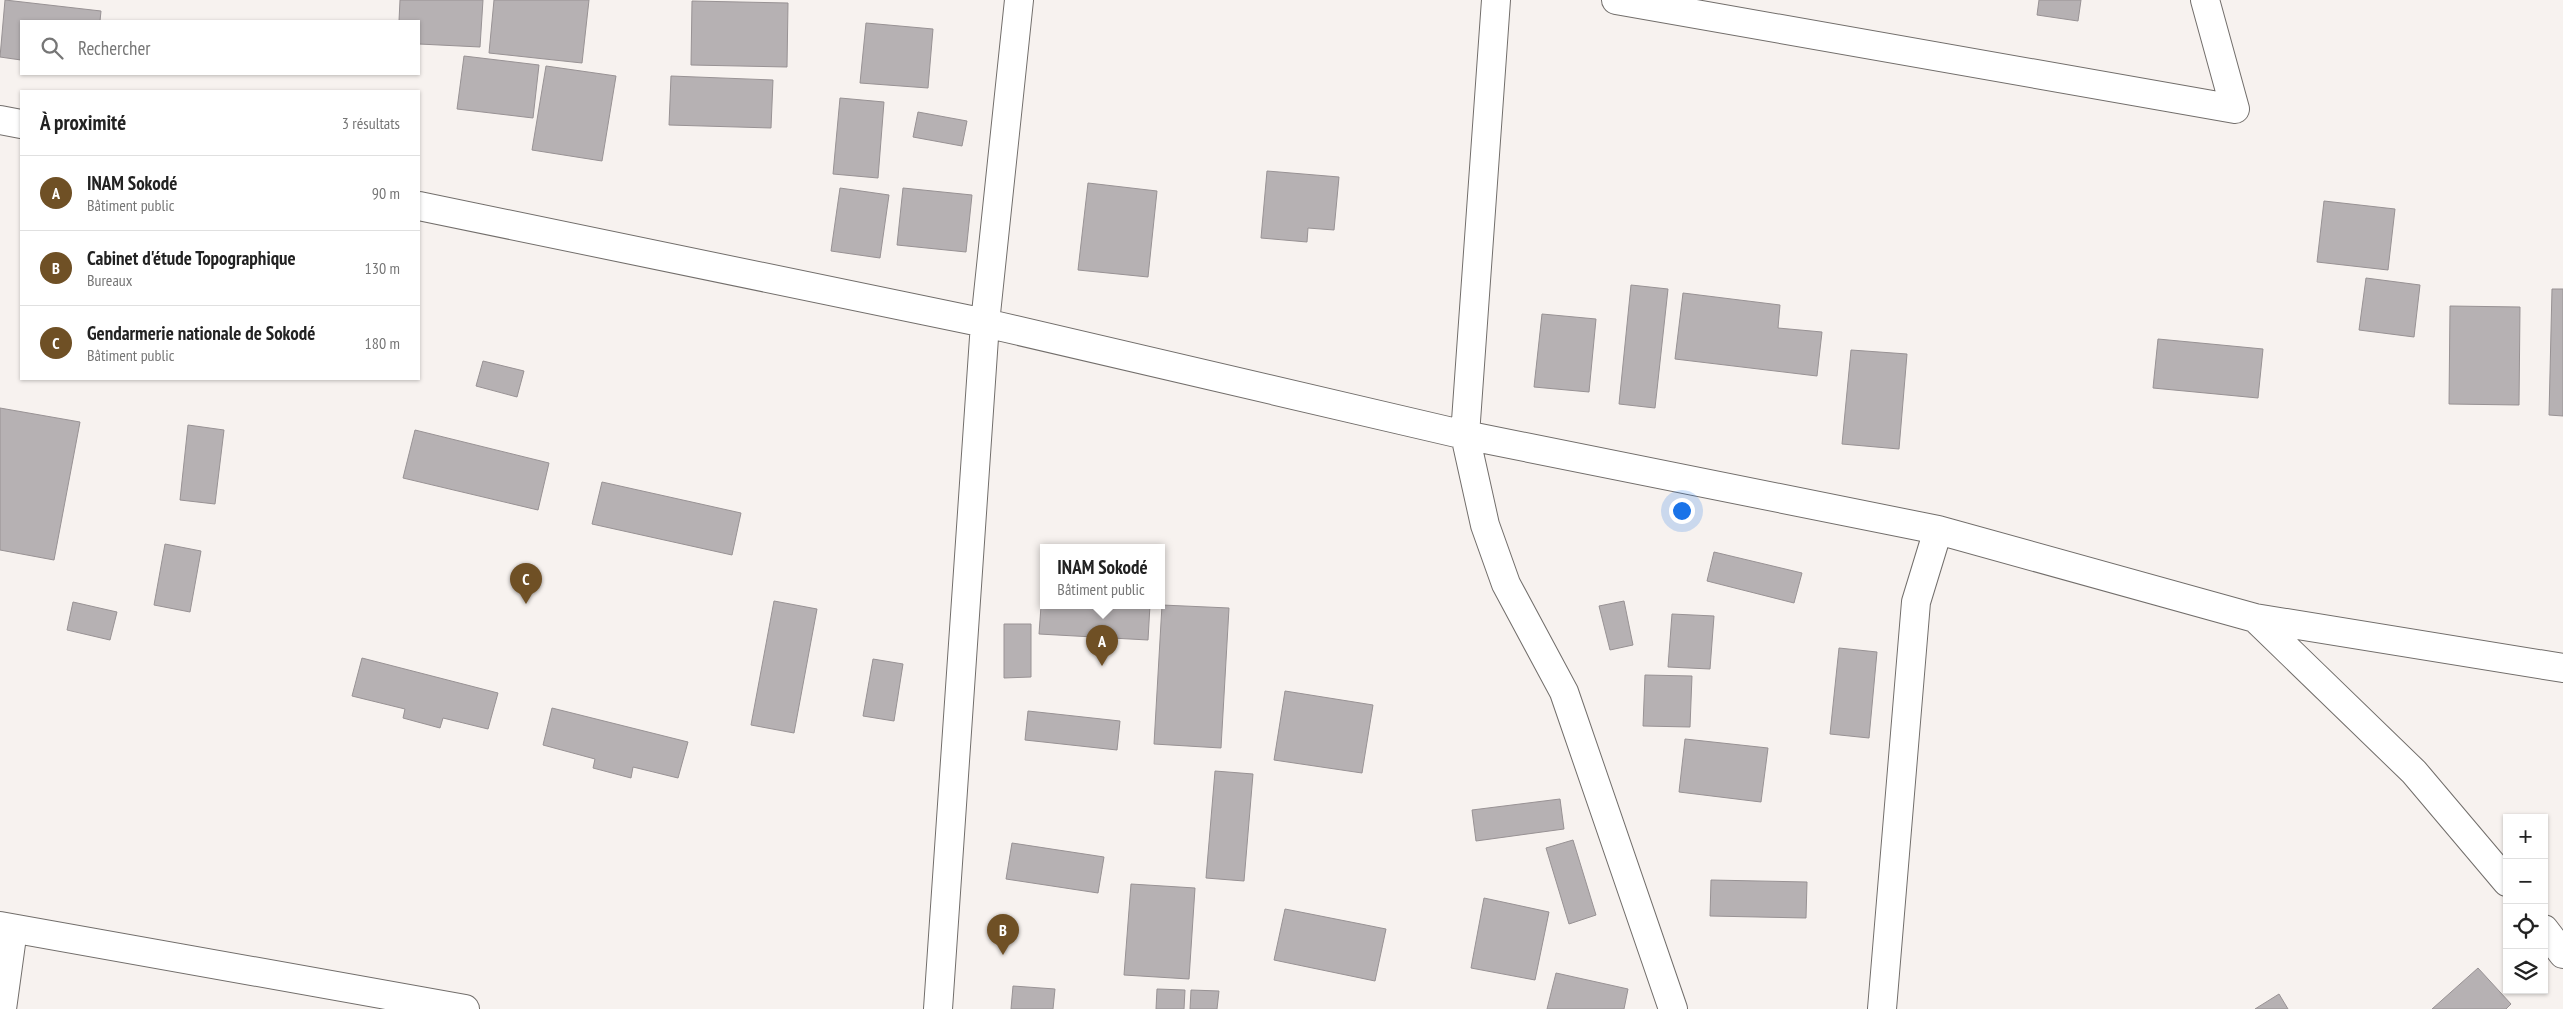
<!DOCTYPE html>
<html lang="fr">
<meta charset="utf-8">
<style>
:root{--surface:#fff;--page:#f2f2f2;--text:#222;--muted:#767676;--line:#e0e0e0;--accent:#6f5025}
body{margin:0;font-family:"PT Sans Narrow",sans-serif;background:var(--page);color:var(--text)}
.controls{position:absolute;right:15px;bottom:15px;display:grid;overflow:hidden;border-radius:0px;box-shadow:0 1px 4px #0004}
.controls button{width:45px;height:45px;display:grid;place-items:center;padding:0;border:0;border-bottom:1px solid var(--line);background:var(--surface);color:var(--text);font:25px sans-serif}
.you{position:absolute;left:1681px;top:510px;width:18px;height:18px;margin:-12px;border:4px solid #fff;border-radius:50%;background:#1a73e8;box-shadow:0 0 0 8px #1a73e833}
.badge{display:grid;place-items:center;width:32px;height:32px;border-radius:50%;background:var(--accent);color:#fff;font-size:16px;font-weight:700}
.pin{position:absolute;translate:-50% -41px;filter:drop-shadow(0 1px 2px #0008)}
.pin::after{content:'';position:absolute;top:26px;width:18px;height:15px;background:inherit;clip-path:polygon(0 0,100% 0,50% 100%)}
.popup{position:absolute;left:1040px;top:544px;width:125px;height:65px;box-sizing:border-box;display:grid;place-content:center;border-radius:0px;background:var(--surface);filter:drop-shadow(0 1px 4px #0005);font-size:16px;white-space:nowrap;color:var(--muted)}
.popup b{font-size:19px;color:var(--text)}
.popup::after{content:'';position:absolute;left:50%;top:100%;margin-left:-10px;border:10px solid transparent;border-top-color:var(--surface)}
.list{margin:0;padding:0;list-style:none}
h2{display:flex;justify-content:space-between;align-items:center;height:65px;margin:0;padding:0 20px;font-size:21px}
h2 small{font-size:16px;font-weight:400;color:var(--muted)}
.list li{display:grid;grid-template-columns:32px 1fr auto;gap:15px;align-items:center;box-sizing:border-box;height:75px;padding:0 20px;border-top:1px solid var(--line)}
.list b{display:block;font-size:19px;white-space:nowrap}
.list p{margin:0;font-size:16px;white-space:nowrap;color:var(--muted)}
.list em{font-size:16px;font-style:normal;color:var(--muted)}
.icon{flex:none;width:28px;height:28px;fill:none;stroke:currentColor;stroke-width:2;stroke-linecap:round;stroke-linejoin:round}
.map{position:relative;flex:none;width:2563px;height:1009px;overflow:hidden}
.search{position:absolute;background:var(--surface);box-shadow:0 1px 4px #0004;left:20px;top:20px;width:400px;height:55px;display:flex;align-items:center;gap:12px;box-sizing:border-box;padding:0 18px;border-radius:0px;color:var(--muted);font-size:19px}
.panel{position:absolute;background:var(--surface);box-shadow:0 1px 4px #0004;left:20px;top:90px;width:400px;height:290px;border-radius:0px}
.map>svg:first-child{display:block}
</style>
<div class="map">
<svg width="2563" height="1009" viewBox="0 0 2563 1009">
<rect width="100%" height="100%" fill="#f7f2ef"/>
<path fill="#b6b1b3" stroke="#989294" d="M 5,0 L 101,11 L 100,21 L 21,21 L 21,60 L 0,57 Z
M 400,0 L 483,0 L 480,47 L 419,44 L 419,21 L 399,21 Z
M 494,0 L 589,0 L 582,63 L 489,53 Z
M 2039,0 L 2081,0 L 2078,21 L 2037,15 Z
M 692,1 L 788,3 L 787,67 L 691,65 Z
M 866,23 L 933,29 L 928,88 L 860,83 Z
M 464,56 L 539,65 L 533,118 L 457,109 Z
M 546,66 L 616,76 L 602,161 L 532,150 Z
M 671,76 L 773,80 L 771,128 L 669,125 Z
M 840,98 L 884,102 L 878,178 L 833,174 Z
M 918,112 L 967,121 L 962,146 L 913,137 Z
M 1267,171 L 1339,177 L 1334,230 L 1308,228 L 1307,242 L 1261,238 Z
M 1088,183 L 1157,191 L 1148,277 L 1078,270 Z
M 840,188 L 889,195 L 880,258 L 831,251 Z
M 903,188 L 972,195 L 966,252 L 897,245 Z
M 2324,201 L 2395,209 L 2388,270 L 2317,262 Z
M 2366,278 L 2420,285 L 2414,337 L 2359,330 Z
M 1631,285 L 1668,289 L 1655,408 L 1619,404 Z
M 2552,289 L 2563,289 L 2563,416 L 2549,415 Z
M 1683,293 L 1780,305 L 1778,328 L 1822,332 L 1817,376 L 1675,359 Z
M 2450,306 L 2520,307 L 2519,405 L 2449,404 Z
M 1542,314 L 1596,319 L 1589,392 L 1534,387 Z
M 2158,339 L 2263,349 L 2258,398 L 2153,388 Z
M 1851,350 L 1907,354 L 1899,449 L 1842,444 Z
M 483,361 L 524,371 L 517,397 L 476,386 Z
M 0,408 L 80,422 L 54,560 L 0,550 Z
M 188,425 L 224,430 L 215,504 L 180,500 Z
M 415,430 L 549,463 L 538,510 L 403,478 Z
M 602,482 L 741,513 L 732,555 L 592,524 Z
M 165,544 L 201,551 L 190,612 L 154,605 Z
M 1714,552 L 1802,573 L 1794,603 L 1707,581 Z
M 1042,592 L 1043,605 L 1150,605 L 1148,640 L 1039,634 Z
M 774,601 L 817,609 L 794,733 L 751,725 Z
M 1624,601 L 1633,645 L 1610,650 L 1599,606 Z
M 73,602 L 117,612 L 110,640 L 67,630 Z
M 1162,605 L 1229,608 L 1221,748 L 1154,744 Z
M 1672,614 L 1714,616 L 1710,669 L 1668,667 Z
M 1004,624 L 1031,624 L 1031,677 L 1004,678 Z
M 1839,648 L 1877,652 L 1869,738 L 1830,734 Z
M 362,658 L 498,693 L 488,729 L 443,718 L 440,728 L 403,718 L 405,709 L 352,696 Z
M 873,659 L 903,664 L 894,721 L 863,716 Z
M 1645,675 L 1692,676 L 1690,727 L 1643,726 Z
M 1285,691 L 1373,705 L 1362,773 L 1274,760 Z
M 552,708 L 688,742 L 678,778 L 633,767 L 631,778 L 593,768 L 595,759 L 543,745 Z
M 1028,711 L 1120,721 L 1117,750 L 1025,740 Z
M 1685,739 L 1768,748 L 1761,802 L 1679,792 Z
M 1215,771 L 1253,774 L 1244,881 L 1206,878 Z
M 1560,799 L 1564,829 L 1476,841 L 1472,810 Z
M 1573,840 L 1596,915 L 1569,924 L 1546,848 Z
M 1012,843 L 1104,857 L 1098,893 L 1006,879 Z
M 1711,880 L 1807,882 L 1806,918 L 1710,916 Z
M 1131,884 L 1195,888 L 1189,979 L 1124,975 Z
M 1484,898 L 1549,912 L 1535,980 L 1471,968 Z
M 1285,909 L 1386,929 L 1375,981 L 1274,960 Z
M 2478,968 L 2511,1004 L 2506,1009 L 2432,1009 Z
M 1556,973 L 1628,989 L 1624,1009 L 1547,1009 Z
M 1013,986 L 1055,989 L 1053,1009 L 1011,1009 Z
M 1157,989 L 1185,990 L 1184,1009 L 1156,1009 Z
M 1191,990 L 1219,991 L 1217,1009 L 1190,1009 Z
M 2279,994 L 2288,1009 L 2255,1009 Z"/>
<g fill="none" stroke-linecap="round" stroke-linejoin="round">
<g stroke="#726e6b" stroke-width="30">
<path id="minor" d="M 1496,0 L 1465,435 L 1485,525 L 1506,584 L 1564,692 L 1673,1009
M 1616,0 L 2235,109 L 2205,0
M 0,120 L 21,124
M 419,206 L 985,323 L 1465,435 L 1938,530 L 2255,618 L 2563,668
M 2255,618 L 2414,772 L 2507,882
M 0,926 L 465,1009
M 2544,929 L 2563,954
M 2,1009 L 13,929
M 938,1009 L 985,323 L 1019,0
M 1882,1009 L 1916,602 L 1938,530"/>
</g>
<use href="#minor" stroke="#fff" stroke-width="28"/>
</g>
</svg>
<div class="controls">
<button>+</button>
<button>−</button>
<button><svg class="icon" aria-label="locate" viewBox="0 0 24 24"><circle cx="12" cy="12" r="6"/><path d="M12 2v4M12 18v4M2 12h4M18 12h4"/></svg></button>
<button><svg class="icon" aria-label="layers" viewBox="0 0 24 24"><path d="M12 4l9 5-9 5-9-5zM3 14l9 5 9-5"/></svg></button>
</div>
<div class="you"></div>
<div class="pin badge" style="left:1102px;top:666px">A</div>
<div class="popup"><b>INAM Sokodé</b>Bâtiment public</div>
<div class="pin badge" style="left:1003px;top:955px">B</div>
<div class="pin badge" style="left:526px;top:604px">C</div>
<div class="search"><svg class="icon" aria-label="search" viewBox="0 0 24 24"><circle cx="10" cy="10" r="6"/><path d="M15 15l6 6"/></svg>Rechercher</div>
<section class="panel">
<h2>À proximité<small>3 résultats</small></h2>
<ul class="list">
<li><span class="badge">A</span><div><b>INAM Sokodé</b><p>Bâtiment public</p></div><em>90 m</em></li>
<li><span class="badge">B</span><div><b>Cabinet d'étude Topographique</b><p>Bureaux</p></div><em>130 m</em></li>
<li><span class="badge">C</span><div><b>Gendarmerie nationale de Sokodé</b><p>Bâtiment public</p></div><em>180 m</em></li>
</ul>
</section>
</div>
